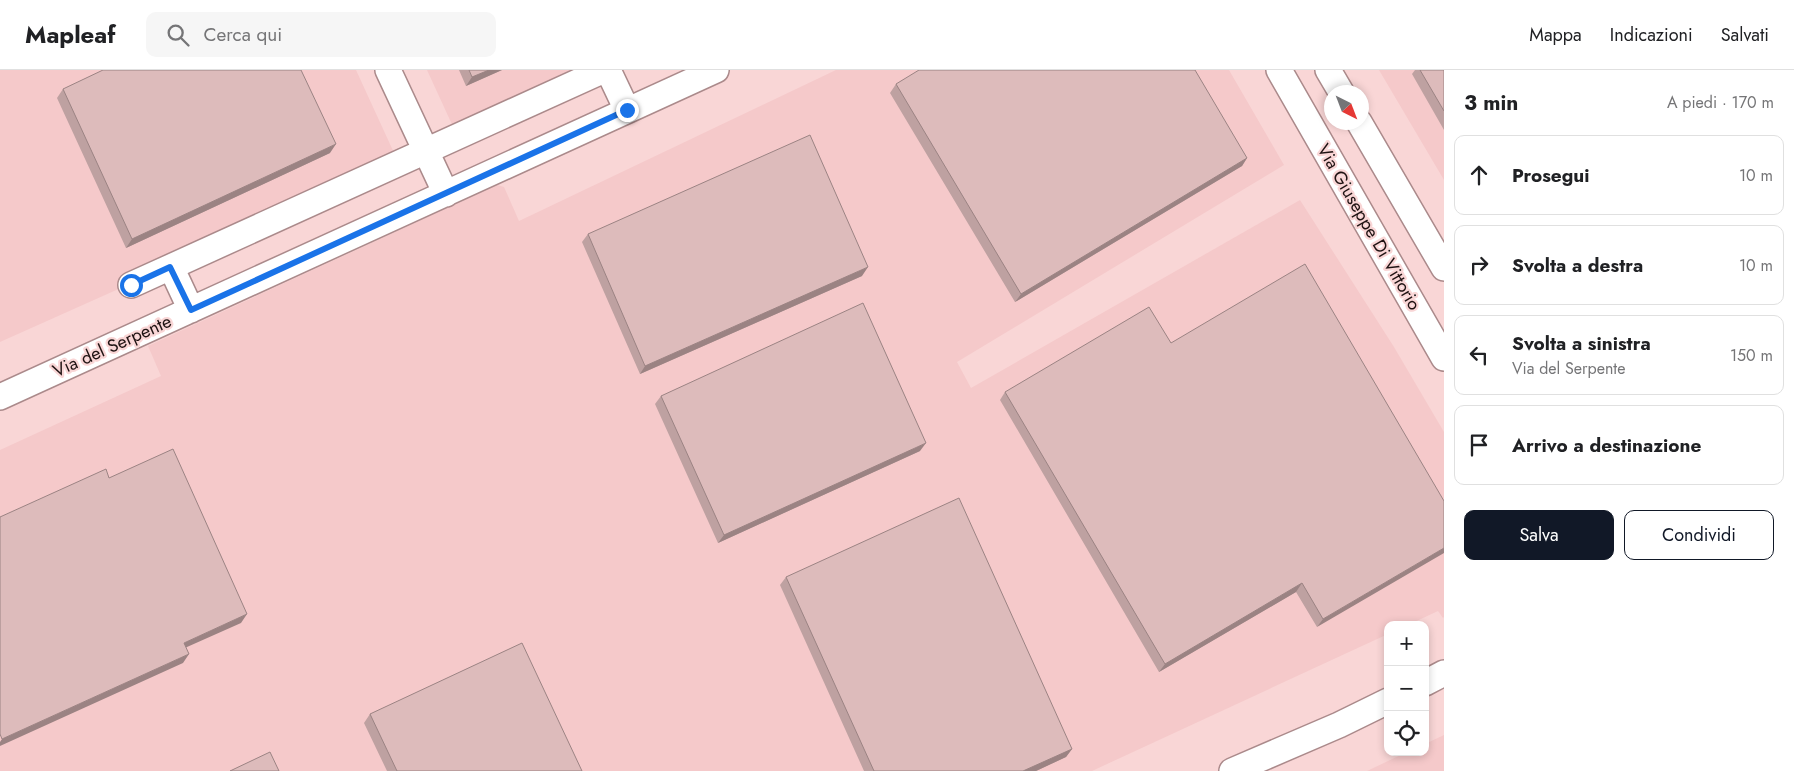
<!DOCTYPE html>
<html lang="it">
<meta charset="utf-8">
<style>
:root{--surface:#fff;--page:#f6f6f6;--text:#202124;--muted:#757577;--line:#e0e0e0;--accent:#111827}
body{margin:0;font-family:Jost,sans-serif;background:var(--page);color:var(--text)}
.controls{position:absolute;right:15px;bottom:15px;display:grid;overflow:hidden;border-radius:10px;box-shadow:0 2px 8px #0003}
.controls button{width:45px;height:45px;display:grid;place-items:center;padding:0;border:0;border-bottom:1px solid var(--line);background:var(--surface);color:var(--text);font:25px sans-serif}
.compass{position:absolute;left:1324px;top:15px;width:45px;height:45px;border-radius:50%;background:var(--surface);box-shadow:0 2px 8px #0003;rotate:138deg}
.stop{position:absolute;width:15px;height:15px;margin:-11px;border:4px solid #1a73e8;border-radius:50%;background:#fff}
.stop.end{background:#1a73e8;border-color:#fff;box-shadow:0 1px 5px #0008}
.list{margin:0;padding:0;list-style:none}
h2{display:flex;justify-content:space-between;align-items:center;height:65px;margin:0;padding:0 20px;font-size:21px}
h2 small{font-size:16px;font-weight:400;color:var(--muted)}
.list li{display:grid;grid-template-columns:32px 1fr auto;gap:15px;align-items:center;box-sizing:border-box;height:80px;margin:0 10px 10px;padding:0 10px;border:1px solid var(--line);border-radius:10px}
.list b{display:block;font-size:19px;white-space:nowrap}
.list p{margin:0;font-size:16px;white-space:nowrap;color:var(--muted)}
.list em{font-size:16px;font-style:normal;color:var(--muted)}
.actions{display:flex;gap:10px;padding:15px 20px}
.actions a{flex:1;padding:11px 0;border:1px solid var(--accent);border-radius:10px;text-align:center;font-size:18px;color:var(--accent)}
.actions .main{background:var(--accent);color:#fff}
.icon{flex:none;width:28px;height:28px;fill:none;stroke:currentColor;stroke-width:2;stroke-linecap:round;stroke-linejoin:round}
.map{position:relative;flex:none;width:1444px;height:701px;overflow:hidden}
header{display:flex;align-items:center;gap:30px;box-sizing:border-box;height:70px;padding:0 25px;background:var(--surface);border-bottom:1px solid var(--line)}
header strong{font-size:24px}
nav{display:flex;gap:28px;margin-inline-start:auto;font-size:18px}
.search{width:350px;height:45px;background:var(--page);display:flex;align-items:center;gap:12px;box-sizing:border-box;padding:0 18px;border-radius:10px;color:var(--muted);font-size:19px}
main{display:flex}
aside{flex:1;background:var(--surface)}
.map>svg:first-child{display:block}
</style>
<header>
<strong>Mapleaf</strong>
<div class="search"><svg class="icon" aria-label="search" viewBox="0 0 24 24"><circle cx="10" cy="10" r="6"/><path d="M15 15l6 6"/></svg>Cerca qui</div>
<nav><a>Mappa</a><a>Indicazioni</a><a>Salvati</a></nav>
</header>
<main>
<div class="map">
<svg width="1444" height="701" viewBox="0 0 1444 701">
<rect width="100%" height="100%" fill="#f9d6d6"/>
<path fill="#f5c9ca" d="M 0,0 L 356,0 L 395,85 L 123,217 L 0,272 Z
M 427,0 L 584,0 L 455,61 Z
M 836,0 L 1229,0 L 1284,95 L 957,292 L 971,318 L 1300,130 L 1394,277 L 1444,362 L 1444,547 L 1443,548 L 1438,541 L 1408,555 L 1388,555 L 1388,564 L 1092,701 L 0,701 L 0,380 L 161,306 L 148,276 L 497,115 L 504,117 L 519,151 Z
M 1379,0 L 1444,0 L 1444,110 Z
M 1444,665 L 1444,701 L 1367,701 L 1407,682 L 1425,682 L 1425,674 Z"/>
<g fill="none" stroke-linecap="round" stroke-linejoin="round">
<g stroke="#ab8a8b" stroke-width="28">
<path id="minor" d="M 388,0 L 446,124
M 608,0 L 627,40
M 1279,0 L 1444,288
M 1328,0 L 1341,22
M 1359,52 L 1444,198
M 171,197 L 191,240
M 131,215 L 604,0
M 0,327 L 716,0
M 1425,613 L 1444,603
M 1232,701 L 1339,655 L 1388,631"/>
</g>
<use href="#minor" stroke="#fff" stroke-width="25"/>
</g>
<path fill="#bea1a1" d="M 459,0 L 502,0 L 466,16 Z
M 1415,0 L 1444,0 L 1444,60 L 1412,4 Z
M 896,14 L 1247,88 L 1242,96 L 1015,232 L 890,23 Z
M 63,19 L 330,83 L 126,178 L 57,28 Z
M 588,164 L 862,206 L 640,304 L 582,172 Z
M 1171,273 L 1444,431 L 1317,557 L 1296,522 L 1159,602 L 1000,330 L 1005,322 Z
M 661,326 L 920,381 L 718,473 L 655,334 Z
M 786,507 L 1072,679 L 1066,687 L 1036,701 L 864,701 L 780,515 Z
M 370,644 L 582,701 L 387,701 L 364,653 Z"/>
<path fill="#9b8383" d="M 489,0 L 502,0 L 466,16 L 472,7 Z
M 336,74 L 330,83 L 126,178 L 132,169 Z
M 1247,88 L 1242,96 L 1015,232 L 1021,224 Z
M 868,197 L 862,206 L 640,304 L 645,296 Z
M 926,373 L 920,381 L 718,473 L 724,465 Z
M 1444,478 L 1444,483 L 1317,557 L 1323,549 Z
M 1302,513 L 1296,522 L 1159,602 L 1165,594 Z
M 247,544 L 241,553 L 178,581 L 184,573 Z
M 189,584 L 183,593 L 0,676 L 0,672 L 2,669 Z
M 1072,679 L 1066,687 L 1036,701 L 1023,701 Z"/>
<path fill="#dbb" stroke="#9b8383" d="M 103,0 L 301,0 L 336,74 L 132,169 L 63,19 Z
M 469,0 L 489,0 L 472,7 Z
M 919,0 L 1195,0 L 1247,88 L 1021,224 L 896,14 Z
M 1420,0 L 1444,0 L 1444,41 Z
M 810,65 L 868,197 L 645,296 L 588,164 Z
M 1305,194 L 1444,431 L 1444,478 L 1323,549 L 1302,513 L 1165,594 L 1005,322 L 1149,237 L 1171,273 Z
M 863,233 L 926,373 L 724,465 L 661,326 Z
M 173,379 L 247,544 L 184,573 L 189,584 L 2,669 L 0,664 L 0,447 L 106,399 L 109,408 Z
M 959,428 L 1072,679 L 1023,701 L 874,701 L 786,507 Z
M 522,573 L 582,701 L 397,701 L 370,644 Z
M 270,682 L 279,701 L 230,701 Z"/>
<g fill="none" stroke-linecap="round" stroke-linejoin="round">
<path stroke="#1a73e8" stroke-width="6" d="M 131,215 L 170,197 L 191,240 L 627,40"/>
</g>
<g text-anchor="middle" stroke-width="4.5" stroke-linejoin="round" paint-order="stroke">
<g font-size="18" fill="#1f1313" stroke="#f9d6d6">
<text transform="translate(1369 157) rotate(60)" y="6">Via Giuseppe Di Vittorio</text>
<text transform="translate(112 276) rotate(-24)" y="6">Via del Serpente</text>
</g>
</g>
</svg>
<div class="controls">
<button>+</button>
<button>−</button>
<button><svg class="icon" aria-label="locate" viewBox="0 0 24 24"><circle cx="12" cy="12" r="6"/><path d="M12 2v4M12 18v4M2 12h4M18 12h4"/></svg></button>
</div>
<svg class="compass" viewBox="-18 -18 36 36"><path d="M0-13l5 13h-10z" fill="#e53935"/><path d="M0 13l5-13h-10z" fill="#757577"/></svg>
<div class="stop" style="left:131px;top:215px"></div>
<div class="stop end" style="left:627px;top:40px"></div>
</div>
<aside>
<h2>3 min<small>A piedi · 170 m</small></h2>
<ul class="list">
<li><svg class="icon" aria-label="ahead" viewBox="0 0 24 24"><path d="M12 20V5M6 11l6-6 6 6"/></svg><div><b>Prosegui</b></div><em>10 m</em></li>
<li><svg class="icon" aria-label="right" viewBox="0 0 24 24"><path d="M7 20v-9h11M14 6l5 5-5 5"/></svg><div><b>Svolta a destra</b></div><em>10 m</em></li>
<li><svg class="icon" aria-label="left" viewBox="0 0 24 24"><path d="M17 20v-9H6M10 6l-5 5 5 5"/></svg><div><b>Svolta a sinistra</b><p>Via del Serpente</p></div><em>150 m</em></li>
<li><svg class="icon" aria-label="arrive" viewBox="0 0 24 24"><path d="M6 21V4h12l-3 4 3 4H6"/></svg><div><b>Arrivo a destinazione</b></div></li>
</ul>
<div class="actions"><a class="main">Salva</a><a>Condividi</a></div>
</aside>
</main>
